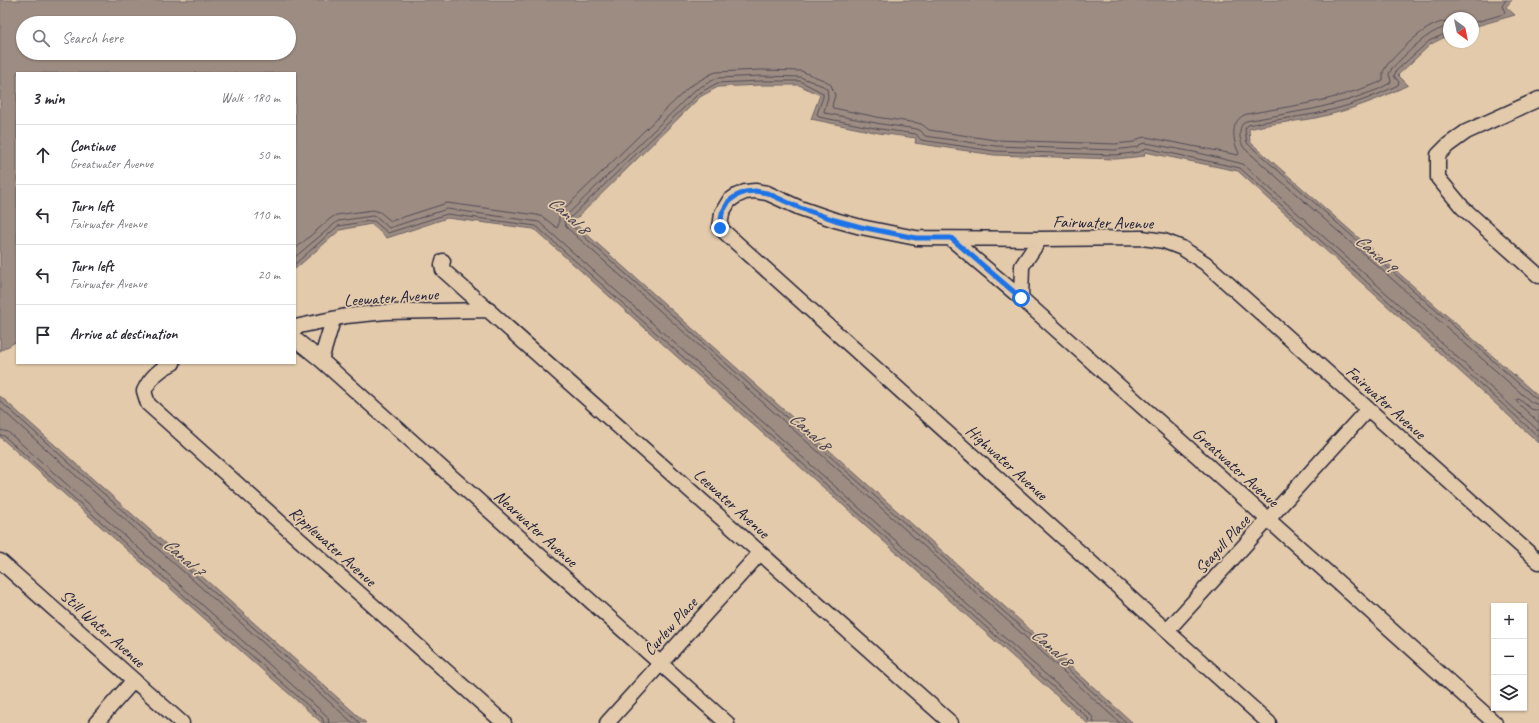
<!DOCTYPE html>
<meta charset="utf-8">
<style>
:root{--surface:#fff;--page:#f2f2f3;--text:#2b2b33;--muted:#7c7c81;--line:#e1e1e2}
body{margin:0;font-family:Caveat,sans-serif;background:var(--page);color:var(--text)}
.controls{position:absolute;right:12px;bottom:12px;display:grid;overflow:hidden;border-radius:0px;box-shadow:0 1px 3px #0004}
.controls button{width:36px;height:36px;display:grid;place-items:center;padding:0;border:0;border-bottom:1px solid var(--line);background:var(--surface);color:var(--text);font:20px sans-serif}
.compass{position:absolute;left:1443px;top:12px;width:36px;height:36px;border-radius:50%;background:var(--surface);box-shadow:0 1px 3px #0004;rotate:147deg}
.stop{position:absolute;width:12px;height:12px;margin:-9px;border:3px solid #1a73e8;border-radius:50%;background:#fff}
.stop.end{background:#1a73e8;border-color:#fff;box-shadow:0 1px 4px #0008}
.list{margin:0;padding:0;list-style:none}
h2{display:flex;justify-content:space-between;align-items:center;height:52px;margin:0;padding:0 16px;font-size:17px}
h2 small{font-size:13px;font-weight:400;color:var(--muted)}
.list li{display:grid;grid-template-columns:26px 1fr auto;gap:12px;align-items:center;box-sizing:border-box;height:60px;padding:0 16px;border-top:1px solid var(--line)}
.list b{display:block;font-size:15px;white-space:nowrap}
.list p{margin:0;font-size:13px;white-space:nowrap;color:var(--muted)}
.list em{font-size:13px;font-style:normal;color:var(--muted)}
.icon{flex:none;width:22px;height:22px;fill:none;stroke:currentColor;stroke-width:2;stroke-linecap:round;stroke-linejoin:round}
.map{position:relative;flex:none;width:1539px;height:723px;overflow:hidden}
.search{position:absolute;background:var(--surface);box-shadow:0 1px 3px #0004;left:16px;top:16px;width:280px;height:44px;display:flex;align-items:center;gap:10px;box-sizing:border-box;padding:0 14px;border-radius:22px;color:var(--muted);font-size:15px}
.panel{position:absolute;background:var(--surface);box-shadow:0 1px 3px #0004;left:16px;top:72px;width:280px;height:292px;border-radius:0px}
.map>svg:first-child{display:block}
</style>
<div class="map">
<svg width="1539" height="723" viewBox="0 0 1539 723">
<rect width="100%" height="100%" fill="#e3caab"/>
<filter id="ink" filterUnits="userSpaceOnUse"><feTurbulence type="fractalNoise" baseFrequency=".025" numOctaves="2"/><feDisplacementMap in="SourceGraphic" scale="8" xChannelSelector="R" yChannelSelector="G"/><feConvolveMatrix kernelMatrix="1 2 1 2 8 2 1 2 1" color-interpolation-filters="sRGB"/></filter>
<g filter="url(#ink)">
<path fill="#9c8c82" stroke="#6b6266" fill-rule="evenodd" d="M 0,0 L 1512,0 L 1506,7 L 1515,15 L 1473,27 L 1473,18 L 1449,18 L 1449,35 L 1431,44 L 1398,75 L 1408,85 C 1378,100 1348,111 1315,118 C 1293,122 1270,123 1249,129 L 1250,142 L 1539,397 L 1539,443 L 1238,171 L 1145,152 L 1144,156 L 1116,159 L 994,155 L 915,143 L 916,138 L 879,133 L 811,119 L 820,95 L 799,85 L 761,85 L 718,87 L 700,97 L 573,222 L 1014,615 L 1133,723 L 1087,723 L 534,229 L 447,218 L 387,238 L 371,224 L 340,230 L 295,269 L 295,73 L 17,73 L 17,341 L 0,351 ZM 23,23 L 289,23 L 289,53 L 23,53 Z
M 0,396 L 366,723 L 322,723 L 0,437 Z"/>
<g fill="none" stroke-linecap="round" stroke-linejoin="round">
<path stroke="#534c57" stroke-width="1" d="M 1473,23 L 1504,14 L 1505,12 L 1502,6 L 1506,0
M 1449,27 C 1429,28 1406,55 1392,68 L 1389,74 L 1391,81 L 1390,83 L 1379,89 L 1349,100 L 1313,109 L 1246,121 C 1237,126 1239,142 1245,149 L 1531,402 L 1539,405
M 1449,32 L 1429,41 L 1396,71 L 1394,76 L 1399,82 L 1398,85 C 1372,98 1344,108 1314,114 C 1292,118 1270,120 1248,125 L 1245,129 L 1247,143 L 1535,398 L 1539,399
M 295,249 L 331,218 L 336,215 L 373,210 L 380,212 L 391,221 L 447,203 L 537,215 L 543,217 L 557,228 C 561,222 556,217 563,210 L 690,86 L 711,74 L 716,72 L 761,70 L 801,71 L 826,81 L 831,85 L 835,95 L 832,106 L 833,108 L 882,118 L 918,123 L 923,125 L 929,130 L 995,140 L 1115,144 L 1134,142 L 1140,138 L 1146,137 L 1238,155 L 1239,153 C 1232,140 1230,119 1247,114 C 1284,107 1322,103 1358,90 C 1366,87 1376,85 1383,80 L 1383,72 L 1387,65 C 1401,50 1427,21 1449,21
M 295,257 L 338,221 L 372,216 L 377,217 L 389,228 L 447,209 L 539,222 L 1091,715 L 1093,718 L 1094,723
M 295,264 L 338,226 L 370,221 L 374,221 L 388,233 L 447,214 L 536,226 L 1088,718 L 1089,723
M 0,401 L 360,723
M 0,408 L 353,723
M 1539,411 L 1531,409 L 1519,399 L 1516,400 L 1517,402 L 1539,423
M 0,430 L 8,432 L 326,715 L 328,718 L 329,723
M 0,435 L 4,436 L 322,718 L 324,723
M 1120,723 L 1008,621 L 566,227 L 564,221 L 567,215 L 695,90 L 717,78 L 761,76 L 800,77 L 823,86 L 827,89 L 828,97 L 824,111 L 825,113 L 881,124 L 917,129 L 921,131 L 925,136 L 995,146 L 1115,150 L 1137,147 L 1141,144 L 1146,143 L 1199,153 L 1243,164 L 1539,431
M 1127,723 L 1011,618 L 570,224 L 569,221 L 570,218 L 698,94 L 717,83 L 761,81 L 800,81 L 823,93 L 823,97 L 817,114 L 819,117 L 880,129 L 916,134 L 921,140 L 994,151 L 1116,155 L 1140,152 L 1146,148 L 1240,168 L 1539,437"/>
<g stroke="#22223b" stroke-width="17">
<path id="minor" d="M 1539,99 L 1466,132 L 1448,145 L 1438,155 L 1438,178 L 1463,208 L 1539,276
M 951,239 L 1021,298 L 1495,723
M 443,261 L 442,265 L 443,270 L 951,723
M 1021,298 L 1022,266 L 1040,239
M 295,327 L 346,316 L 386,312 L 489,310
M 295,339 L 321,360 L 727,723
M 321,360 L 333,320
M 173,363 C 159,369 150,378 144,391 L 148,404 L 504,723
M 0,561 L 182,723
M 1167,631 L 1368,409
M 96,723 L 134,680
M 607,723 L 760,553
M 1269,723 L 720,228 L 722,213 L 729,201 L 736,196 L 745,192 L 755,191 L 767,193 L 800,208 L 835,220 L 861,227 L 916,238 L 1040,239 L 1142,238 L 1164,241 L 1182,248 L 1205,263 L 1539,562"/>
</g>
<use href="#minor" stroke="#e3caab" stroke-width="14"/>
</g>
</g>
<g fill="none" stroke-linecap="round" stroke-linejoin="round" filter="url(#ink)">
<path stroke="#1a73e8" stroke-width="5" d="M 720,228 L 722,213 L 729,201 L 736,196 L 745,192 L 755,191 L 767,193 L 800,208 L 835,220 L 861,227 L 916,238 L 951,238 L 1021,298"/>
</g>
<g text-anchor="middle" stroke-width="3.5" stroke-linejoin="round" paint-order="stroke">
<g font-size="17" fill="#22223b" stroke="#e3caab">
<text transform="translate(1103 222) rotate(1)" y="6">Fairwater Avenue</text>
<text transform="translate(391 297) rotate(-4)" y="6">Leewater Avenue</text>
<text transform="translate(1386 402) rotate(42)" y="6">Fairwater Avenue</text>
<text transform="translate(1007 462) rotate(42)" y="6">Highwater Avenue</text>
<text transform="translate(1236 467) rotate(42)" y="6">Greatwater Avenue</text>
<text transform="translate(732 503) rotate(42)" y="6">Leewater Avenue</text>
<text transform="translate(536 528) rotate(42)" y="6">Nearwater Avenue</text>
<text transform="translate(1222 544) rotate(-48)" y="6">Seagull Place</text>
<text transform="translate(333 546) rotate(42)" y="6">Ripplewater Avenue</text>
<text transform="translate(670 626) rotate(-48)" y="6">Curlew Place</text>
<text transform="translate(103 628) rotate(42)" y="6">Still Water Avenue</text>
</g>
<g font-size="18" font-style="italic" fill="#403c4d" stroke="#e3caab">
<text transform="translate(569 215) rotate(42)" y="6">Canal 8</text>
<text transform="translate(1376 253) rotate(42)" y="6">Canal 9</text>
<text transform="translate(810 431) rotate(42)" y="6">Canal 8</text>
<text transform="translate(184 557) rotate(42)" y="6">Canal 7</text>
<text transform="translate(1052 647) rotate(42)" y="6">Canal 8</text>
</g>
</g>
</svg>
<div class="controls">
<button>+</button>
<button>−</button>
<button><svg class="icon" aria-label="layers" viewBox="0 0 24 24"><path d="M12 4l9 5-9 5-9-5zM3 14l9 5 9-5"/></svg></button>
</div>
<svg class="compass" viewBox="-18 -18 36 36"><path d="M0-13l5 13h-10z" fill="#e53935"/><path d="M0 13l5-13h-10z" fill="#7c7c81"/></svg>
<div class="stop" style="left:1021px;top:298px"></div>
<div class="stop end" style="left:720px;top:228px"></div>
<div class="search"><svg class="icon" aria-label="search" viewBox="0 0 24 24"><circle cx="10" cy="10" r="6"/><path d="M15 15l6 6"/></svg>Search here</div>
<section class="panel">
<h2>3 min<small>Walk · 180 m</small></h2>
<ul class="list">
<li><svg class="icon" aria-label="ahead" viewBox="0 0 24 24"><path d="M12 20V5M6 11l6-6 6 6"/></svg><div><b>Continue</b><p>Greatwater Avenue</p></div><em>50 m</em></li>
<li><svg class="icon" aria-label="left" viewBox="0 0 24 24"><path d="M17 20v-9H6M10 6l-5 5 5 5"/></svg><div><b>Turn left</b><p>Fairwater Avenue</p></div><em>110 m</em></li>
<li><svg class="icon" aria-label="left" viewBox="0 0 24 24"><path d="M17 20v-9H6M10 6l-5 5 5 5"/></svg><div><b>Turn left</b><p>Fairwater Avenue</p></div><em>20 m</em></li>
<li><svg class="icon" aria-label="arrive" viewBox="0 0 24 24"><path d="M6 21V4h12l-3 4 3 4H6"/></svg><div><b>Arrive at destination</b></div></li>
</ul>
</section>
</div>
